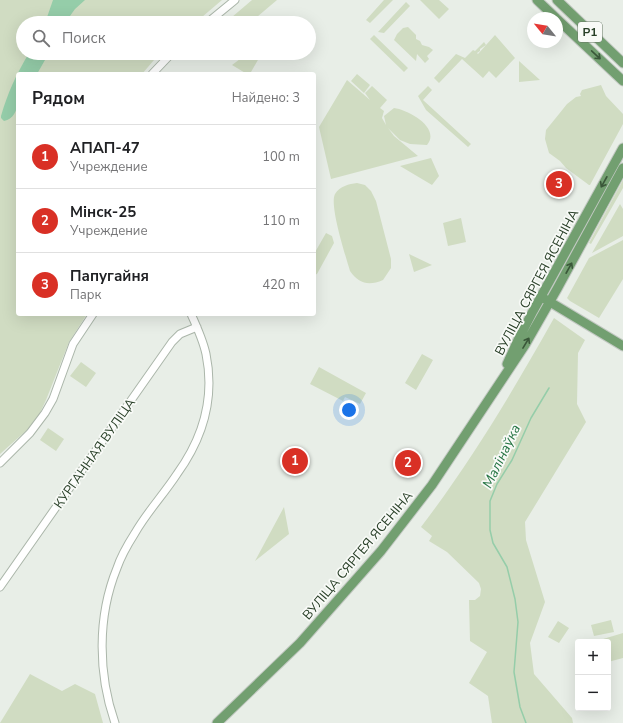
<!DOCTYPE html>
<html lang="ru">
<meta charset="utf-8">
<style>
:root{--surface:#fff;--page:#f2f2f2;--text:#202124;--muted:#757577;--line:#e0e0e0;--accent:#d93025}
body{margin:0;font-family:"Nunito Sans",sans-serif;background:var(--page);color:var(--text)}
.controls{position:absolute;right:12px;bottom:12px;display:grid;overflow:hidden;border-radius:4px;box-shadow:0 4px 16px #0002}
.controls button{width:36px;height:36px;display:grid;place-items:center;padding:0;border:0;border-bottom:1px solid var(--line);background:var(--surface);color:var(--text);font:20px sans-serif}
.compass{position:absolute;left:527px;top:12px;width:36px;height:36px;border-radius:50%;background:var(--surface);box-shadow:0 4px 16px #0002;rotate:300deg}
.you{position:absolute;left:349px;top:410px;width:14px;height:14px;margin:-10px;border:3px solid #fff;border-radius:50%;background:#1a73e8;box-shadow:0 0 0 6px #1a73e833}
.badge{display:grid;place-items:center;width:26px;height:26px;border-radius:50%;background:var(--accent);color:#fff;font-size:13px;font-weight:700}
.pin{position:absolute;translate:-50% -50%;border:2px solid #fff;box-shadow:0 1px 4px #0006}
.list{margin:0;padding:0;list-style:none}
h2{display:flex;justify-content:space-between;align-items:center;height:52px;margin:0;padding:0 16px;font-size:17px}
h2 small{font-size:13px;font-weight:400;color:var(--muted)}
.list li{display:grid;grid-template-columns:26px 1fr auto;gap:12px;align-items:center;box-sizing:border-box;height:64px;padding:0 16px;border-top:1px solid var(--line)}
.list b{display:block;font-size:15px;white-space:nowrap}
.list p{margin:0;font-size:13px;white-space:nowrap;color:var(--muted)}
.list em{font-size:13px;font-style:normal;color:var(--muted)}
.icon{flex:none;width:22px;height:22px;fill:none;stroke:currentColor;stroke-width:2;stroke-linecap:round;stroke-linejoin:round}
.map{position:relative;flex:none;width:623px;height:723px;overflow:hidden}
.search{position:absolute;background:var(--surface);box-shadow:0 4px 16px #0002;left:16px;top:16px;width:300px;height:44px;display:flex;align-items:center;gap:10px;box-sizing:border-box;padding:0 14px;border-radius:22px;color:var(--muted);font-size:15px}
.panel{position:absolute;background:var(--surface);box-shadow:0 4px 16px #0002;left:16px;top:72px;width:300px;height:244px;border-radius:4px}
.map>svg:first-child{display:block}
</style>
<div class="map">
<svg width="623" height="723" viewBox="0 0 623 723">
<rect width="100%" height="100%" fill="#e8eee7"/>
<path fill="#d0dcc2" d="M 0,0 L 222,0 L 195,23 L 23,23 L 23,53 L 160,53 L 142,74 L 18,74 L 18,314 L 87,314 L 69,342 L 46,400 L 39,415 L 28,429 L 0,454 Z
M 252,0 L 277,0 L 250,23 L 245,19 L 240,23 L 225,23 Z
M 384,0 L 393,0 L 370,23 L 366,20 Z
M 420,0 L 439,0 L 449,9 L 439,19 Z
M 406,2 L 410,6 L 384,33 L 378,32 Z
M 408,27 L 416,35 L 416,39 L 420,41 L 422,45 L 429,47 L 433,50 L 427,56 L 429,59 L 425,63 L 417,54 L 416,61 L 394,40 L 397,34 L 403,28 Z
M 374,35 L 408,68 L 404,72 L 370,39 Z
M 495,35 L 515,58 L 496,78 L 489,71 L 483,78 L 462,59 L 439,83 L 434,78 L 456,54 L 465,58 L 473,50 L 475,51 L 484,42 L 486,45 L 480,49 L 480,51 L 477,53 L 478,54 Z
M 245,53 L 262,53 L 251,72 L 250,72 L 250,74 L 247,74 L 232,65 L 240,59 Z
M 519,61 L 540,80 L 519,82 Z
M 357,74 L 370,85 L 364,93 L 351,81 Z
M 347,80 L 370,100 L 365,93 L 372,86 L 387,100 L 380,108 L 384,111 L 382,118 L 386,125 L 384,116 L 394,108 C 409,110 441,128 427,145 L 410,144 L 400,140 L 388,128 L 394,136 L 418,156 L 331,179 L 319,127 Z
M 601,85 L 606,96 L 623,114 L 623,124 L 590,185 L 589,185 L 566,168 L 560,161 L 549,153 L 545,139 L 546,130 L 559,114 L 567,104 L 576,97 L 581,96 L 580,94 L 582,90 Z
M 428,86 L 432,90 L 423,100 L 471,144 L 468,147 L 426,110 L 418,96 Z
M 431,158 L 439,176 L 432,185 L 400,166 Z
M 623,180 L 623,188 L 591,244 L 589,243 Z
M 357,183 L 365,185 L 371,191 L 376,201 L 391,259 L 391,268 L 383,280 C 369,286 359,284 350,271 C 346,257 329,205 335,194 C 340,186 349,184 357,183 Z
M 620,204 L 623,209 L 623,236 L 592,253 Z
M 461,218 L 466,242 L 448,246 L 443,223 Z
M 326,233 L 332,236 L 334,243 L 317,274 L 314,275 L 314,254 Z
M 623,240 L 623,279 L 599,318 L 570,301 L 567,298 L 589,258 Z
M 409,254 L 432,265 L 414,272 Z
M 554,318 L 585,340 L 578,353 L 577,404 L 586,422 L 525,522 L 526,540 L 545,602 L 530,643 L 534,674 L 572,718 L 573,723 L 492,723 L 488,696 L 469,683 L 487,652 L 470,641 L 469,600 L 475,600 L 480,596 L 481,589 L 479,583 L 447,552 L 429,541 L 432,536 L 421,527 C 472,460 513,391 554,318 Z
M 422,354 L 433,360 L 416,390 L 405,383 Z
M 81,362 L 96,373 L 86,387 L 70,376 Z
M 319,367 L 366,393 L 360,404 L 345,397 L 343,401 L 310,384 Z
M 48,428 L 64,439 L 56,451 L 40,440 Z
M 284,507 L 289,534 L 255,561 Z
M 611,620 L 614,632 L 594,636 L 591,625 Z
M 558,621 L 569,628 L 559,643 L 548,637 Z
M 623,633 L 623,658 L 608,662 L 608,642 L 593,642 Z
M 30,674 L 62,691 L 75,684 L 95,694 L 103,723 L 0,723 Z"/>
<path fill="#95cda9" d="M 53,0 L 85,0 L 75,9 L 65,23 L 45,23 Z
M 29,53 L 49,53 L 37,74 L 18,74 C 18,88 23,117 4,121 L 1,118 L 1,116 C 8,92 16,75 29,53 Z"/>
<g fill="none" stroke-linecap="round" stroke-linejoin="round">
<path stroke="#95cda9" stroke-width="1.5" d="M 526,723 L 520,707 L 514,672 L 518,622 L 515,599 L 507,567 L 493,543 L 490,530 L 490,501 L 497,484 L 512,460 L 531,418 L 549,388"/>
<g stroke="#abb6aa" stroke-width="9">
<path id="minor" d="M 207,23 L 235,0
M 152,74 L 172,53
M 0,463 L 30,433 L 45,413 L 53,399 L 73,344 L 93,314
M 0,587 L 172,342 L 180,334 L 197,327
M 115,723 C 98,674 97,617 117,568 C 121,556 128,544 135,533 C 147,512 164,494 177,474 C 203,438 215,398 206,354 C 203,340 197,327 191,314"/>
</g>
<g stroke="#c3c9c3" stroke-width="11">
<path id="major" d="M 537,0 L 556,18
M 557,0 L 623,63
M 557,19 L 623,81
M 545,299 L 623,346
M 507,364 L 518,340 L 533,311 L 623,148
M 217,723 L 300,643 L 381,551 L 432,485 L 525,345 L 557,289 L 623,168"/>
</g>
<use href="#minor" stroke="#fff" stroke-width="7"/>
<use href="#major" stroke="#729f70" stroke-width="9"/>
</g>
<defs><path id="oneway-shaft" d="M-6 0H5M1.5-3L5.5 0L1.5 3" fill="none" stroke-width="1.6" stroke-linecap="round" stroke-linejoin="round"/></defs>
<g stroke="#3a5739">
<use href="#oneway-shaft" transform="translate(596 55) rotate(43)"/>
<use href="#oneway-shaft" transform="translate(604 182) rotate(119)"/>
<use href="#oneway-shaft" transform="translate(569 268) rotate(-61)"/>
<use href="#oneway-shaft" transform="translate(526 343) rotate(-59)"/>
</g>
<g text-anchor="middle" stroke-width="3.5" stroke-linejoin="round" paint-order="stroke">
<rect fill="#f8faf7" stroke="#667765" stroke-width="1" x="578" y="22" width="24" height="20" rx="3"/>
<g font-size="12" font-weight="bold" fill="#283f27">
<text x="590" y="36">Р1</text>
</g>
<g font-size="13" fill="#283f27" stroke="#f8faf7">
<text transform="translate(536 282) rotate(-62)" y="5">ВУЛІЦА СЯРГЕЯ ЯСЕНІНА</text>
<text transform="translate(94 453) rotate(-55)" y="5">КУРГАННАЯ ВУЛІЦА</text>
<text transform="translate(357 555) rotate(-50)" y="5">ВУЛІЦА СЯРГЕЯ ЯСЕНІНА</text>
</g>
<g font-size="14" font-style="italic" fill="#267544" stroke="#f8faf7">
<text transform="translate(501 456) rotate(-64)" y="5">Малінаўка</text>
</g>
</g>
</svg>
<div class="controls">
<button>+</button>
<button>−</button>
</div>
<svg class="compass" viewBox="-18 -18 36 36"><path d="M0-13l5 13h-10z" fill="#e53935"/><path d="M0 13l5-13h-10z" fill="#757577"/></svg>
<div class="you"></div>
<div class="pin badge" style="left:295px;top:461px">1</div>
<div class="pin badge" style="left:408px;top:463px">2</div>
<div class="pin badge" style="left:559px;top:184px">3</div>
<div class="search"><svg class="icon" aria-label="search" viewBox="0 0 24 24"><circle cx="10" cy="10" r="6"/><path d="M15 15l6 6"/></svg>Поиск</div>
<section class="panel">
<h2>Рядом<small>Найдено: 3</small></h2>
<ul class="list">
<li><span class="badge">1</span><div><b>АПАП-47</b><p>Учреждение</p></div><em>100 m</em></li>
<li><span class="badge">2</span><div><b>Мінск-25</b><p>Учреждение</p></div><em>110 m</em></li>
<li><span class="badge">3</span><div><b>Папугайня</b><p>Парк</p></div><em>420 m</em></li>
</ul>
</section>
</div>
